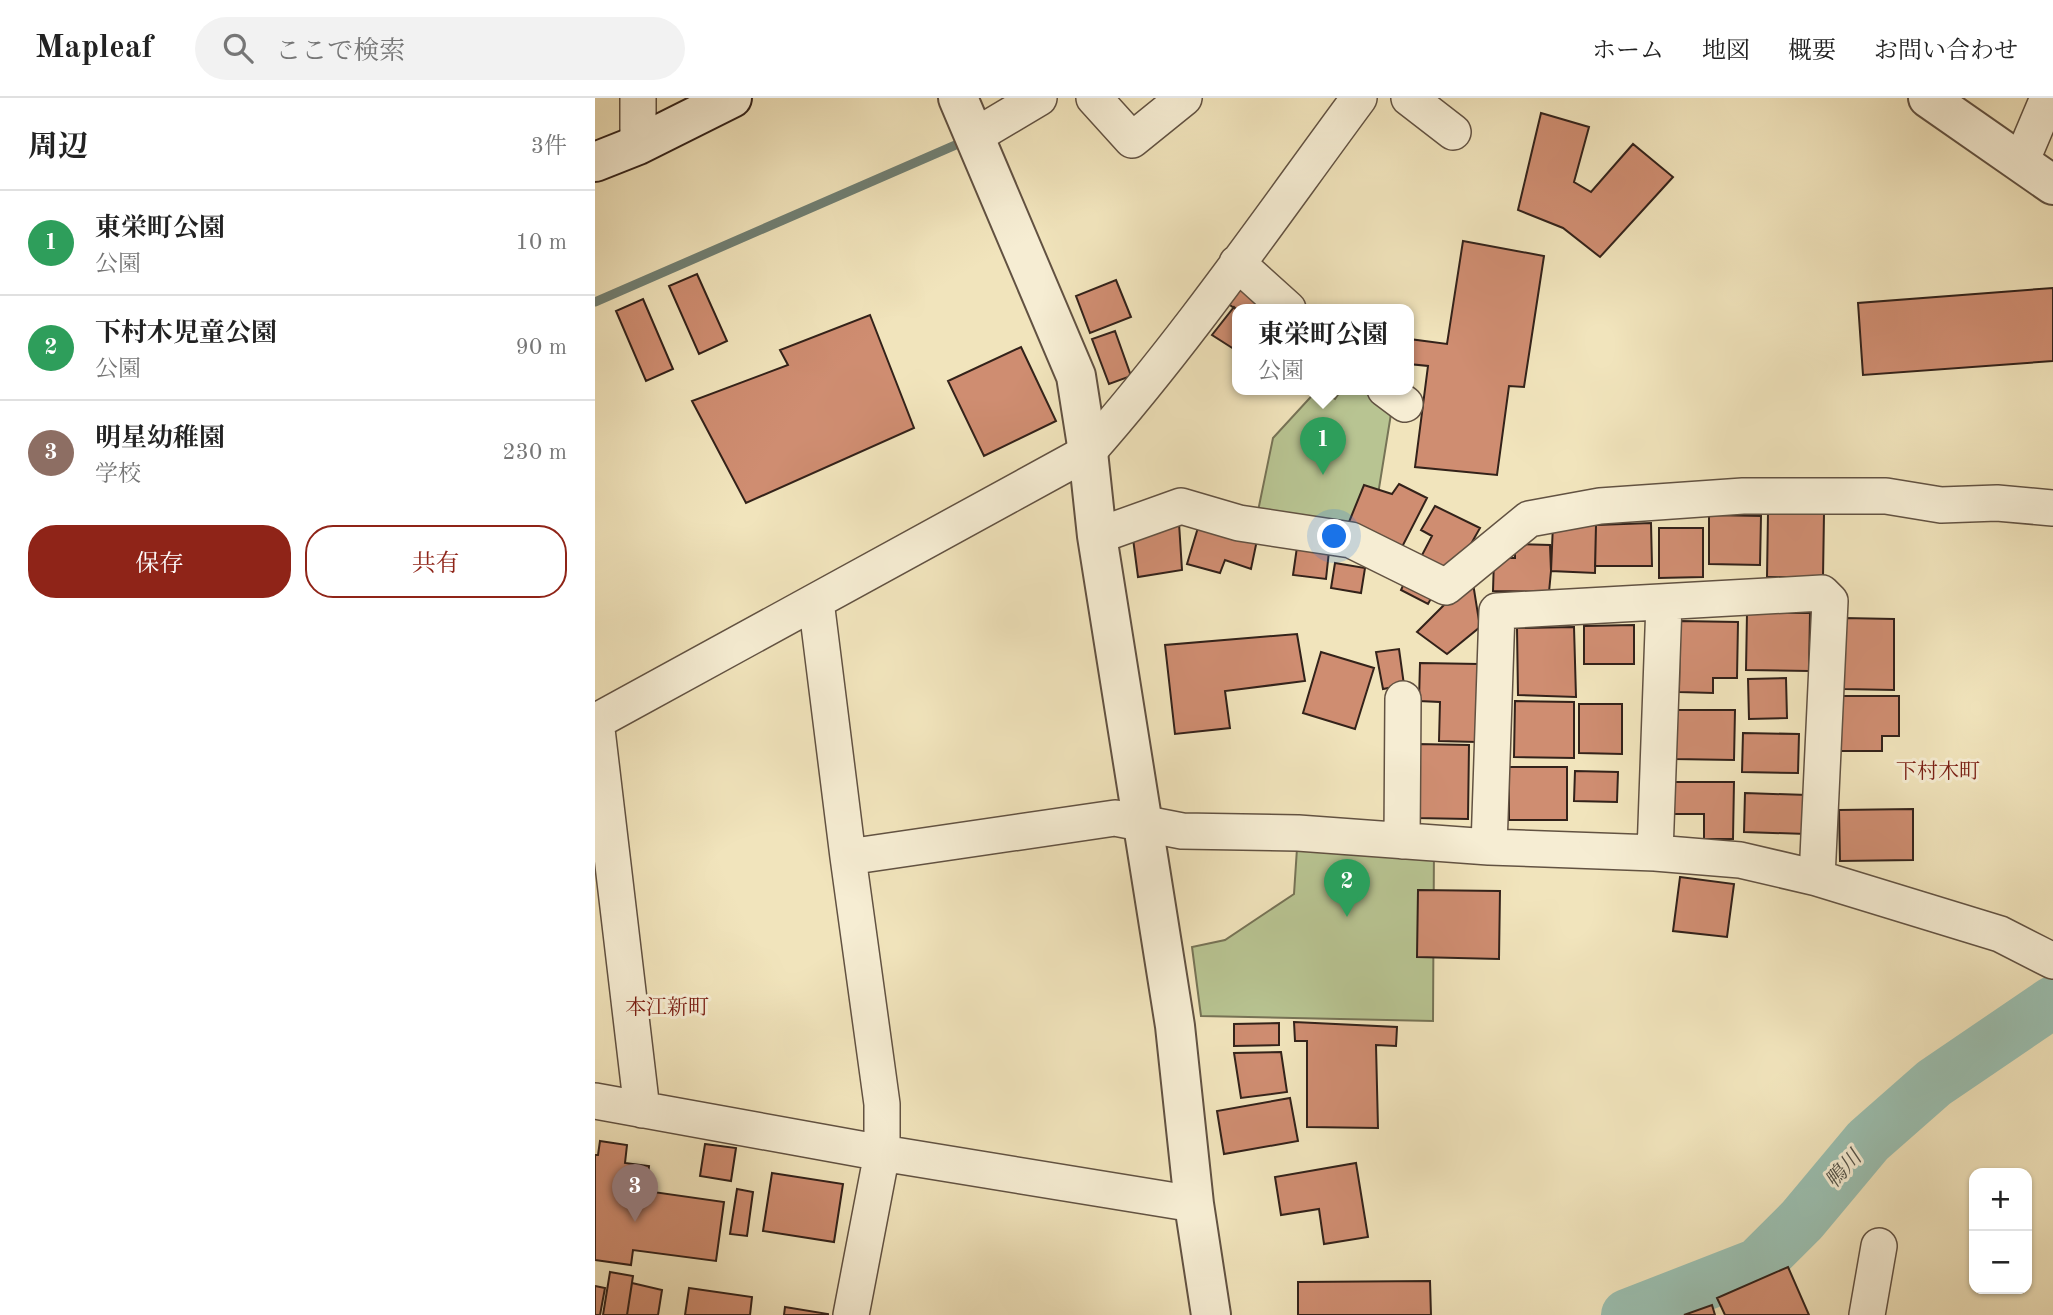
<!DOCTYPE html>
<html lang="ja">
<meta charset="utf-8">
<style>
:root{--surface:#fff;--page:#f2f2f2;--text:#222;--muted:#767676;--line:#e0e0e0;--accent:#8f2418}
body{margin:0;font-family:"Old Standard TT","Noto Serif JP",serif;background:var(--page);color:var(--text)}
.controls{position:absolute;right:21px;bottom:21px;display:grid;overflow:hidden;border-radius:14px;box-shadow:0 2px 5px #0004}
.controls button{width:63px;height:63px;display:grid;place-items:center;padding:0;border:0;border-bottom:2px solid var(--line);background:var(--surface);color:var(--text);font:35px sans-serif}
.you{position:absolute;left:740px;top:439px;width:24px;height:24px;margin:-18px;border:5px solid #fff;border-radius:50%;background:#1a73e8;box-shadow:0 0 0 10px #1a73e833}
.badge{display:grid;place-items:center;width:46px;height:46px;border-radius:50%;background:var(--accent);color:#fff;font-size:23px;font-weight:700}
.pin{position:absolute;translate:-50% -58px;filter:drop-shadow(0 2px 4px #0008)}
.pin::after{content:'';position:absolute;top:37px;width:24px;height:21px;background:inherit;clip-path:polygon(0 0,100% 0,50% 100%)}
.popup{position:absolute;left:637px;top:206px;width:182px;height:91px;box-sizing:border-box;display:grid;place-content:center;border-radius:14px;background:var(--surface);filter:drop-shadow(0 2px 5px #0005);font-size:23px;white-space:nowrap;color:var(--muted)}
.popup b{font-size:26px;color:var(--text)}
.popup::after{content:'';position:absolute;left:50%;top:100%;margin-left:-14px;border:14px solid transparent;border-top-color:var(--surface)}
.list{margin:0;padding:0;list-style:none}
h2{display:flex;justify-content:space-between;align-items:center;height:91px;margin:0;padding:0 28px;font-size:30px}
h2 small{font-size:23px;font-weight:400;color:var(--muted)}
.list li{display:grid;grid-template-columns:46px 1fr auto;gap:21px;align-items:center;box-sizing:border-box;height:105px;padding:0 28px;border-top:2px solid var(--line)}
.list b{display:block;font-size:26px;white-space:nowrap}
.list p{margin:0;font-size:23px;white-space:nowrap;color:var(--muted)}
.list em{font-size:23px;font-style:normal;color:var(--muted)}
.actions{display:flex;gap:14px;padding:21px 28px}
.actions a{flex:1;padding:16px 0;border:2px solid var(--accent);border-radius:28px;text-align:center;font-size:24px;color:var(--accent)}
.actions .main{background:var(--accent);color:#fff}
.icon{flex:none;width:38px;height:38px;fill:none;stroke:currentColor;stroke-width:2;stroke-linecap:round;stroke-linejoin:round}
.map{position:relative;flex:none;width:1458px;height:1217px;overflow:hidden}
header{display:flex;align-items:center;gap:42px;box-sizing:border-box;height:98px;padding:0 35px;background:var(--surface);border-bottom:2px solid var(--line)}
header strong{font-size:33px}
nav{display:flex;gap:38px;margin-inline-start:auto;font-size:24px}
.search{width:490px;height:63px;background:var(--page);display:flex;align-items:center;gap:18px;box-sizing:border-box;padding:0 24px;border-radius:38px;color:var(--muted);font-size:26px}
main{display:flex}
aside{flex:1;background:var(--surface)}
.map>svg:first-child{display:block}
</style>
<header>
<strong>Mapleaf</strong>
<div class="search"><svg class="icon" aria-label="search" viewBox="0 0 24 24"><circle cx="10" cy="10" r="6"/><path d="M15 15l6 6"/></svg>ここで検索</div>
<nav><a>ホーム</a><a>地図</a><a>概要</a><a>お問い合わせ</a></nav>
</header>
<main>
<aside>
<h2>周辺<small>3件</small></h2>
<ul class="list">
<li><span class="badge" style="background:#2e9e5b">1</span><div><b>東栄町公園</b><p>公園</p></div><em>10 m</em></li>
<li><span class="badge" style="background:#2e9e5b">2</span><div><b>下村木児童公園</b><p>公園</p></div><em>90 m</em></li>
<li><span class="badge" style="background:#8d6e63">3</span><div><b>明星幼稚園</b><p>学校</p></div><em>230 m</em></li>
</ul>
<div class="actions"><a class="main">保存</a><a>共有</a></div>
</aside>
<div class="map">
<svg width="1458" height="1217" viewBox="0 0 1458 1217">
<rect width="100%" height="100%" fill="#f1e4bc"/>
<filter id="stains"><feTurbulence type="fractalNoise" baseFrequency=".00286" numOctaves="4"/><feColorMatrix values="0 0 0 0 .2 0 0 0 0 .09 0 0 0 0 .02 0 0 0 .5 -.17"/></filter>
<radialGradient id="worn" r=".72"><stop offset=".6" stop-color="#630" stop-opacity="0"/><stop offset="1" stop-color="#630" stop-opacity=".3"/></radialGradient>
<path fill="#b8c492" stroke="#767356" stroke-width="2" d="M 723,291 L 740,301 L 747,291 L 800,291 L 776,440 L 663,413 L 678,340 Z
M 703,735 L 839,745 L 838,923 L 606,918 L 597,849 L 630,842 L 699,796 Z"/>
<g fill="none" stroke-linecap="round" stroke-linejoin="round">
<path stroke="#718074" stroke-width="9" d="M 0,204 L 372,42"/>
<path stroke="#9bbfb0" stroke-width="52" d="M 1032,1217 L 1163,1166 L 1207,1122 L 1273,1043 L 1339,985 L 1458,904"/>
</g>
<path fill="#cf8d71" stroke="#33221a" stroke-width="2" d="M 946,15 L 994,29 L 979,84 L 996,94 L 1038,46 L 1078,79 L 1005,159 L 968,130 L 923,112 Z
M 868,143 L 949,158 L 929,289 L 914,288 L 902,377 L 820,369 L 833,268 L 814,266 L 814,241 L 852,246 Z
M 102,176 L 132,243 L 104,256 L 74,188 Z
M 521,182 L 536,219 L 495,235 L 481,198 Z
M 645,188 L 676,211 L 642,212 L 632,205 Z
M 1458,190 L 1458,263 L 1268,277 L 1263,205 Z
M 48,201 L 78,271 L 51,283 L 21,213 Z
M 639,209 L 642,212 L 642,253 L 617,237 Z
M 275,217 L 319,330 L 151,405 L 97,303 L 193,267 L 185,252 Z
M 520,233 L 536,278 L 514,286 L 497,241 Z
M 426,249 L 461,323 L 389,358 L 353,283 Z
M 804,386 L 832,400 L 806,451 L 754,424 L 769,387 L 797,396 Z
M 840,408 L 885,430 L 868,460 L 852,473 L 826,459 L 837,438 L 826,432 Z
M 1173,415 L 1229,415 L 1228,479 L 1172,479 Z
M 1114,417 L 1166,418 L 1165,467 L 1114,466 Z
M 605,423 L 662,442 L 656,471 L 630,462 L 625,475 L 592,466 Z
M 584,425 L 587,472 L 543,479 L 537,433 Z
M 1056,425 L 1057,468 L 1000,468 L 1001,427 Z
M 958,426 L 1001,427 L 1000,475 L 956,473 Z
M 1064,430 L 1108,430 L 1108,479 L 1064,480 Z
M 920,446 L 955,447 L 956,473 L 954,494 L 898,493 L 899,460 L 920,460 Z
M 702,449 L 734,453 L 731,481 L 698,477 Z
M 740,465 L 770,470 L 766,495 L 736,490 Z
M 877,479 L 885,529 L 852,556 L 822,534 Z
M 810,483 L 838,497 L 833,506 L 806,492 Z
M 1152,515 L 1215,515 L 1214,573 L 1151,572 Z
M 1249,520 L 1299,521 L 1299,592 L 1249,591 Z
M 1085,523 L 1143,524 L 1142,580 L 1118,580 L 1118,595 L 1084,594 Z
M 1039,527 L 1039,566 L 989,566 L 989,528 Z
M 979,529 L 981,599 L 923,597 L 922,530 Z
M 702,536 L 710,583 L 630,593 L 635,630 L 580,636 L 570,547 Z
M 804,551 L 809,587 L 788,591 L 781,554 Z
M 726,554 L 779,570 L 760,631 L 708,615 Z
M 825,565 L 884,566 L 882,644 L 844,643 L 845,604 L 824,603 Z
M 1191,580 L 1192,620 L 1154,621 L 1153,581 Z
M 1246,598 L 1304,598 L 1304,638 L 1287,638 L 1287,653 L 1246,653 Z
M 920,603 L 979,604 L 979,660 L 919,659 Z
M 984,606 L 1027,606 L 1027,656 L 984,655 Z
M 1079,612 L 1140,612 L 1139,662 L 1079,661 Z
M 1148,635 L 1204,636 L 1203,675 L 1147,674 Z
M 822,646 L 874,647 L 873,721 L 821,720 Z
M 914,669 L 972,669 L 972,722 L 914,722 Z
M 980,673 L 1023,674 L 1022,704 L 979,703 Z
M 1075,684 L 1139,684 L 1138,741 L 1109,741 L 1109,716 L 1075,716 Z
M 1150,695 L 1212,697 L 1211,736 L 1149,734 Z
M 1318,711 L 1318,762 L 1245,763 L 1244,712 Z
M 1085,779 L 1139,786 L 1132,839 L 1078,833 Z
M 823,792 L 905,793 L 904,861 L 822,859 Z
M 699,924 L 802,929 L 801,948 L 781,947 L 783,1030 L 712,1029 L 712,943 L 700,943 Z
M 684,925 L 684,947 L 639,948 L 639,926 Z
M 686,954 L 692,994 L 646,1000 L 639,955 Z
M 695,1000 L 703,1043 L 629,1056 L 622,1013 Z
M 5,1043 L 32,1047 L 30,1065 L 54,1068 L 51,1093 L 129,1104 L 121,1163 L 38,1152 L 36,1167 L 0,1162 L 0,1057 L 3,1057 Z
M 110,1046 L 141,1050 L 136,1083 L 105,1078 Z
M 761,1065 L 773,1139 L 729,1146 L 724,1111 L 686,1117 L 680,1079 Z
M 177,1075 L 248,1086 L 239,1144 L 168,1133 Z
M 142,1091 L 158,1094 L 152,1138 L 135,1136 Z
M 1193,1169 L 1214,1217 L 1130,1217 L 1122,1200 Z
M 15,1174 L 38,1178 L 32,1217 L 8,1217 Z
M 835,1183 L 836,1217 L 703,1217 L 703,1184 Z
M 37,1185 L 67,1192 L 63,1217 L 32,1217 Z
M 0,1188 L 10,1190 L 5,1217 L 0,1217 Z
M 94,1190 L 157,1199 L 155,1217 L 90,1217 Z
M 1117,1207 L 1120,1217 L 1089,1217 Z
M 190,1209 L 233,1216 L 233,1217 L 189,1217 Z"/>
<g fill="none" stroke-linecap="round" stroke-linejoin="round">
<g stroke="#625242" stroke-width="38">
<path id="minor" d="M 43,0 L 43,47
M 499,0 L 537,42 L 589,0
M 814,0 L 858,34
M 380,38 L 444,0
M 1426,64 L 1453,0
M 642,165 L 693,211
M 790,291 L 810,306
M 502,438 L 586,408 L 644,425 L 756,442 L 851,489 L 934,421 L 1005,408 L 1148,398 L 1291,398 L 1346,407 L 1402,405 L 1458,410
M 221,503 L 253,759 L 287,1006 L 287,1055 L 256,1217
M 1,623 L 47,1012
M 0,624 L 493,354 C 591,243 676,119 764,0
M 807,743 L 808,601
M 894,749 L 902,513 L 1227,495 L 1235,503 L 1222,780
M 1060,755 L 1069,505
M 253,759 L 520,720 L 587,733 L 703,735 L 894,749 L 1060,755 L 1145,762 L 1222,780 L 1405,836 L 1458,863
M 0,1003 L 287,1055 L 599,1106
M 1272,1217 L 1284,1148"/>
</g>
<g stroke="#625242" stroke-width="42">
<path id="tertiary" d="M 363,0 L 481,278 L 493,354 L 502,438 L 580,928 L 599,1106 L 616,1217
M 1333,0 L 1458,87"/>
</g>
<g stroke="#33221a" stroke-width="42">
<path id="secondary" d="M 0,64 L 43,47 L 137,0"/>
</g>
<use href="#minor" stroke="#f6edd3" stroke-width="35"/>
<use href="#tertiary" stroke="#f6edd3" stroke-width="38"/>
<use href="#secondary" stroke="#f6edd3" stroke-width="38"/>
</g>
<g text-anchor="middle" stroke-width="6" stroke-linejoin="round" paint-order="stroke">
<g font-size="21" fill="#7a1f14" stroke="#f6edd3">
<text x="1343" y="680">下村木町</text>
<text x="72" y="916">本江新町</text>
</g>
<g font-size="21" font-style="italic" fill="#525147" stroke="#f6edd3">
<text transform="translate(1248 1071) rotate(-48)" y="7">鴨川</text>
</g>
</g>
<rect width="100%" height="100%" filter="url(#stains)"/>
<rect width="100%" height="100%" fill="url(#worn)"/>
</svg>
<div class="controls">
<button>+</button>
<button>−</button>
</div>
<div class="you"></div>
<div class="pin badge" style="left:728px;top:377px;background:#2e9e5b">1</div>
<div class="popup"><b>東栄町公園</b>公園</div>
<div class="pin badge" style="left:752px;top:819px;background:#2e9e5b">2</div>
<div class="pin badge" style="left:40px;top:1124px;background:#8d6e63">3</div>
</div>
</main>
